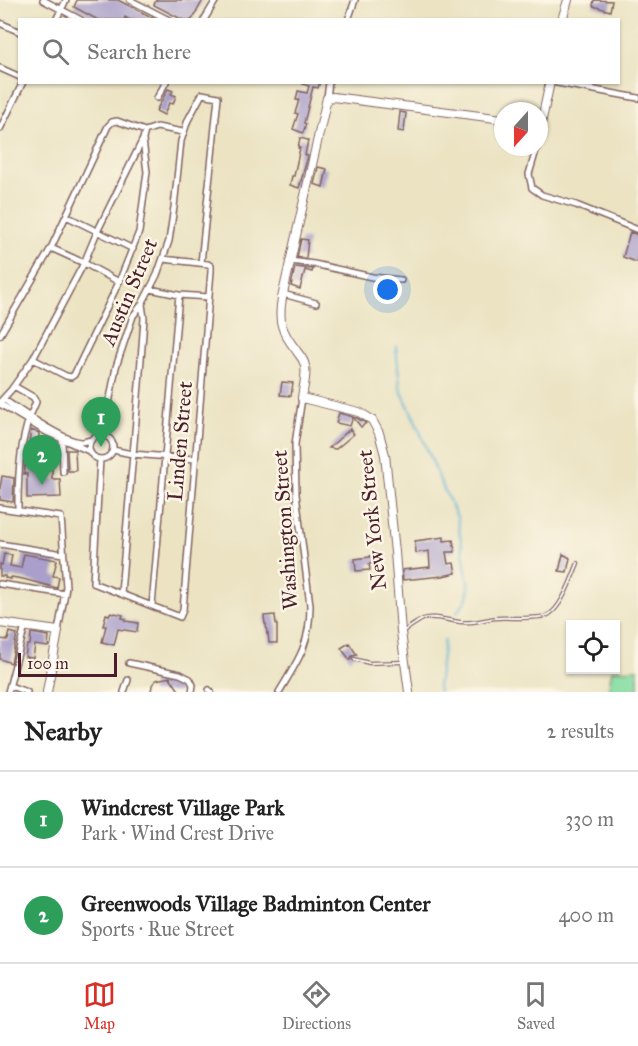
<!DOCTYPE html>
<meta charset="utf-8">
<style>
:root{--surface:#fff;--page:#f2f2f2;--text:#222;--muted:#767676;--line:#e0e0e0;--accent:#d93025}
body{margin:0;font-family:"IM FELL Great Primer",serif;background:var(--page);color:var(--text)}
.controls{position:absolute;right:18px;bottom:18px;display:grid;overflow:hidden;border-radius:0px;box-shadow:0 2px 4px #0004}
.controls button{width:54px;height:54px;display:grid;place-items:center;padding:0;border:0;border-bottom:2px solid var(--line);background:var(--surface);color:var(--text);font:30px sans-serif}
.compass{position:absolute;left:494px;top:102px;width:54px;height:54px;border-radius:50%;background:var(--surface);box-shadow:0 2px 4px #0004;rotate:201deg}
.scale{position:absolute;left:18px;bottom:15px;width:99px;box-sizing:border-box;padding-left:6px;border:3px solid #4a1f2b;border-top:0;font-size:16px;line-height:21px;white-space:nowrap;color:#4a1f2b;-webkit-text-stroke:4px #fcf5e5;paint-order:stroke}
.you{position:absolute;left:388px;top:290px;width:21px;height:21px;margin:-15px;border:4px solid #fff;border-radius:50%;background:#1a73e8;box-shadow:0 0 0 9px #1a73e833}
.badge{display:grid;place-items:center;width:39px;height:39px;border-radius:50%;background:var(--accent);color:#fff;font-size:20px;font-weight:700}
.pin{position:absolute;translate:-50% -50px;filter:drop-shadow(0 2px 3px #0008)}
.pin::after{content:'';position:absolute;top:32px;width:21px;height:18px;background:inherit;clip-path:polygon(0 0,100% 0,50% 100%)}
.list{margin:0;padding:0;list-style:none}
h2{display:flex;justify-content:space-between;align-items:center;height:78px;margin:0;padding:0 24px;font-size:26px}
h2 small{font-size:20px;font-weight:400;color:var(--muted)}
.list li{display:grid;grid-template-columns:39px 1fr auto;gap:18px;align-items:center;box-sizing:border-box;height:96px;padding:0 24px;border-top:2px solid var(--line)}
.list b{display:block;font-size:22px;white-space:nowrap}
.list p{margin:0;font-size:20px;white-space:nowrap;color:var(--muted)}
.list em{font-size:20px;font-style:normal;color:var(--muted)}
.icon{flex:none;width:33px;height:33px;fill:none;stroke:currentColor;stroke-width:2;stroke-linecap:round;stroke-linejoin:round}
.map{position:relative;flex:none;width:638px;height:692px;overflow:hidden}
.search{position:absolute;background:var(--surface);box-shadow:0 2px 4px #0004;left:18px;right:18px;top:18px;height:66px;display:flex;align-items:center;gap:15px;box-sizing:border-box;padding:0 21px;border-radius:0px;color:var(--muted);font-size:22px}
.sheet{height:270px;background:var(--surface)}
nav{display:flex;justify-content:space-around;align-items:center;box-sizing:border-box;height:84px;border-top:2px solid var(--line);background:var(--surface);font-size:16px;color:var(--muted)}
nav a{display:grid;justify-items:center;gap:3px}
nav .on{color:var(--accent)}
.map>svg:first-child{display:block}
</style>
<div class="map">
<svg width="638" height="692" viewBox="0 0 638 692">
<rect width="100%" height="100%" fill="#fcf5e5"/>
<filter id="ink" filterUnits="userSpaceOnUse"><feTurbulence type="fractalNoise" baseFrequency=".0167" numOctaves="2"/><feDisplacementMap in="SourceGraphic" scale="12" xChannelSelector="R" yChannelSelector="G"/><feConvolveMatrix kernelMatrix="1 2 1 2 8 2 1 2 1" color-interpolation-filters="sRGB"/></filter>
<filter id="wash" filterUnits="userSpaceOnUse"><feTurbulence type="fractalNoise" baseFrequency=".008" numOctaves="4" result="noise"/><feDisplacementMap in="SourceGraphic" scale="24" xChannelSelector="R" yChannelSelector="G"/><feGaussianBlur stdDeviation="1.35" result="paint"/><feColorMatrix in="noise" values="0 0 0 0 0 0 0 0 0 0 0 0 0 0 0 0 0 1.4 0 .05"/><feComposite in="paint" operator="in"/></filter>
<g filter="url(#wash)">
<rect width="100%" height="100%" fill="#ebe3c2"/>
<path fill="#83dda2" stroke="#667e66" stroke-width="1.5" d="M 638,669 L 638,692 L 608,692 L 612,670 Z"/>
<g fill="none" stroke-linecap="round" stroke-linejoin="round">
<path stroke="#59b3d6" stroke-width="2" d="M 396,346 L 400,388 L 418,427 L 441,483 L 457,517 L 469,588 L 466,600 L 457,612
M 439,692 L 438,687 L 444,640"/>
</g>
<g id="blocks">
<path fill="#a99fca" d="M 77,0 L 118,0 L 157,20 L 130,20 L 125,17 L 124,20 L 98,20 L 74,7 Z
M 156,0 L 203,0 L 192,20 L 183,20 L 154,5 Z
M 594,0 L 612,1 L 610,11 L 593,6 Z
M 304,82 L 320,82 L 318,88 L 313,87 L 304,123 L 306,124 L 303,133 L 293,129 L 298,114 L 295,113 L 299,100 L 296,100 L 298,91 L 307,93 L 309,86 L 303,84 Z
M 168,89 L 173,91 L 171,94 L 176,96 L 173,104 L 169,103 L 164,115 L 156,111 Z
M 400,112 L 406,113 L 404,132 L 398,131 Z
M 300,138 L 308,140 L 305,155 L 308,156 L 299,188 L 290,185 L 292,176 L 294,176 L 300,148 L 298,148 Z
M 318,167 L 327,169 L 323,187 L 314,184 Z
M 630,232 L 638,235 L 638,255 L 636,262 L 623,257 Z
M 301,239 L 308,240 L 306,258 L 297,257 Z
M 295,267 L 313,269 L 312,272 L 305,270 L 300,289 L 291,286 Z
M 282,382 L 293,383 L 291,396 L 280,395 Z
M 339,413 L 357,418 L 366,423 L 361,427 L 353,417 L 350,426 L 336,423 Z
M 350,429 L 354,434 L 336,449 L 329,448 Z
M 31,430 L 39,433 L 39,442 L 54,443 L 54,465 L 52,465 L 52,479 L 60,479 L 61,497 L 27,498 L 27,474 L 24,474 Z
M 67,450 L 75,450 L 76,471 L 68,471 Z
M 2,476 L 14,478 L 13,502 L 0,500 L 0,488 Z
M 444,537 L 444,541 L 453,540 L 455,552 L 446,552 L 448,564 L 454,563 L 456,573 L 443,576 L 403,580 L 402,570 L 430,567 L 429,551 L 416,553 L 415,541 Z
M 4,554 L 12,555 L 10,566 L 21,568 L 24,554 L 57,560 L 53,576 L 59,577 L 57,588 L 23,579 L 11,577 L 11,579 L 5,578 L 5,576 L 0,576 L 0,564 L 2,565 Z
M 563,554 L 570,558 L 567,572 L 559,571 Z
M 370,556 L 378,556 L 379,563 L 369,564 L 370,570 L 356,571 L 355,559 L 370,557 Z
M 110,613 L 114,614 L 115,613 L 123,615 L 122,618 L 126,619 L 125,621 L 138,623 L 137,632 L 118,629 L 114,645 L 102,642 L 106,626 L 103,626 L 106,614 L 109,615 Z
M 275,615 L 276,625 L 277,625 L 277,643 L 269,643 L 268,633 L 267,634 L 266,624 L 265,624 L 264,616 Z
M 10,632 L 17,634 L 11,663 L 0,659 L 0,639 L 8,640 Z
M 31,633 L 49,636 L 48,647 L 35,645 L 33,658 L 25,657 L 27,645 L 30,645 Z
M 349,643 L 357,655 L 352,656 L 350,660 L 341,648 Z
M 170,677 L 180,692 L 151,692 L 152,685 L 156,680 Z"/>
</g>
</g>
<g filter="url(#ink)">
<use href="#blocks" fill-opacity="0" stroke="#826460" stroke-width="1.5"/>
<g fill="none" stroke-linecap="round" stroke-linejoin="round">
<g stroke="#826460" stroke-width="4.5">
<path id="lane" d="M 403,631 C 410,628 418,621 423,619 C 433,615 449,621 460,622 C 473,624 484,619 497,618 C 509,617 537,620 548,615 C 562,608 572,577 578,563
M 354,659 L 369,663 L 402,662"/>
</g>
<g stroke="#826460" stroke-width="8">
<path id="street" d="M 43,0 L 81,20
M 130,0 L 169,20
M 56,20 L 66,0
M 204,20 L 216,0
M 348,20 L 355,0
M 0,23 L 20,32
M 0,68 L 20,77
M 552,82 L 638,98
M 157,98 L 166,82
M 327,98 L 329,82
M 0,129 L 23,82
M 539,138 L 541,124
M 537,147 L 529,174 L 532,188 L 542,195 L 576,205 L 638,230
M 66,216 L 133,249
M 51,248 L 84,263 L 119,282
M 290,261 L 314,264 L 372,277 L 401,280
M 150,289 L 179,295 L 209,297
M 283,294 L 316,303
M 0,335 L 51,248 L 108,126 L 112,122 L 117,121 L 145,131 L 157,127 L 183,132
M 33,359 L 66,376 L 71,377 L 74,375 L 119,282 L 139,232 L 147,172 L 143,140
M 14,386 L 33,397 L 36,402 C 33,410 29,417 27,425 C 19,453 18,481 18,510
M 3,399 C 18,409 64,442 81,442 C 84,442 87,441 90,440
M 0,402 L 11,390 L 33,359 L 84,263 L 97,232 L 143,139 L 145,131
M 0,404 L 48,433 L 89,451
M89 447a12 12 0 1 1 24 0a12 12 0 1 1-24 0Z
M 103,435 L 116,367 L 133,316 L 142,304 L 157,275 L 169,241 L 174,207 L 181,141 L 188,120 L 202,94 L 218,97 L 201,263
M 62,440 L 63,472
M 113,450 L 132,454 L 195,459
M 100,459 L 93,583 L 180,617 L 183,610 L 211,271 L 211,266 L 208,264 L 163,259
M 0,508 L 61,517 L 66,587 L 58,631
M 0,544 L 63,554
M 0,584 L 65,594
M 121,594 C 128,502 138,410 144,318 L 142,304
M 152,606 L 179,295
M 129,663 L 180,674 L 190,679 L 193,685 L 192,692
M 10,686 L 27,692
M 209,690 L 211,692
M 8,692 L 25,626
M 124,692 L 128,680
M 279,692 C 299,659 310,645 310,605 L 296,494 L 295,444 L 302,398"/>
</g>
<g stroke="#826460" stroke-width="10">
<path id="secondary" d="M 562,20 L 568,0
M 539,123 L 541,124 L 550,82
M 0,623 L 58,631 L 47,692
M 409,692 L 401,632 L 395,552 L 385,455 L 379,433 L 372,420 L 359,412 L 302,398 C 303,388 307,376 305,366 C 304,359 299,355 296,350 C 281,331 278,321 282,298 L 327,98 L 333,97 L 503,119"/>
</g>
<use href="#lane" stroke="#fff" stroke-width="2"/>
<use href="#street" stroke="#fff" stroke-width="5"/>
<use href="#secondary" stroke="#fff" stroke-width="8"/>
</g>
</g>
<g text-anchor="middle" stroke-width="5" stroke-linejoin="round" paint-order="stroke">
<g font-size="21" fill="#4a1f2b" stroke="#fcf5e5">
<text transform="translate(129 292) rotate(-67)" y="7">Austin Street</text>
<text transform="translate(180 441) rotate(-85)" y="7">Linden Street</text>
<text transform="translate(372 520) rotate(-96)" y="7">New York Street</text>
<text transform="translate(285 530) rotate(-94)" y="7">Washington Street</text>
</g>
</g>
</svg>
<div class="controls">
<button><svg class="icon" aria-label="locate" viewBox="0 0 24 24"><circle cx="12" cy="12" r="6"/><path d="M12 2v4M12 18v4M2 12h4M18 12h4"/></svg></button>
</div>
<svg class="compass" viewBox="-18 -18 36 36"><path d="M0-13l5 13h-10z" fill="#e53935"/><path d="M0 13l5-13h-10z" fill="#767676"/></svg>
<div class="scale">100 m</div>
<div class="you"></div>
<div class="pin badge" style="left:101px;top:447px;background:#2e9e5b">1</div>
<div class="pin badge" style="left:42px;top:485px;background:#2e9e5b">2</div>
<div class="search"><svg class="icon" aria-label="search" viewBox="0 0 24 24"><circle cx="10" cy="10" r="6"/><path d="M15 15l6 6"/></svg>Search here</div>
</div>
<section class="sheet">
<h2>Nearby<small>2 results</small></h2>
<ul class="list">
<li><span class="badge" style="background:#2e9e5b">1</span><div><b>Windcrest Village Park</b><p>Park · Wind Crest Drive</p></div><em>330 m</em></li>
<li><span class="badge" style="background:#2e9e5b">2</span><div><b>Greenwoods Village Badminton Center</b><p>Sports · Rue Street</p></div><em>400 m</em></li>
</ul>
</section>
<nav>
<a class="on"><svg class="icon" aria-label="map" viewBox="0 0 24 24"><path d="M3 6l6-2 6 2 6-2v14l-6 2-6-2-6 2zM9 4v14M15 6v14"/></svg>Map</a>
<a><svg class="icon" aria-label="directions" viewBox="0 0 24 24"><path d="M12 3l9 9-9 9-9-9zM9 14v-3h6M13 9l2 2-2 2"/></svg>Directions</a>
<a><svg class="icon" aria-label="saved" viewBox="0 0 24 24"><path d="M7 4h10v16l-5-4-5 4z"/></svg>Saved</a>
</nav>
